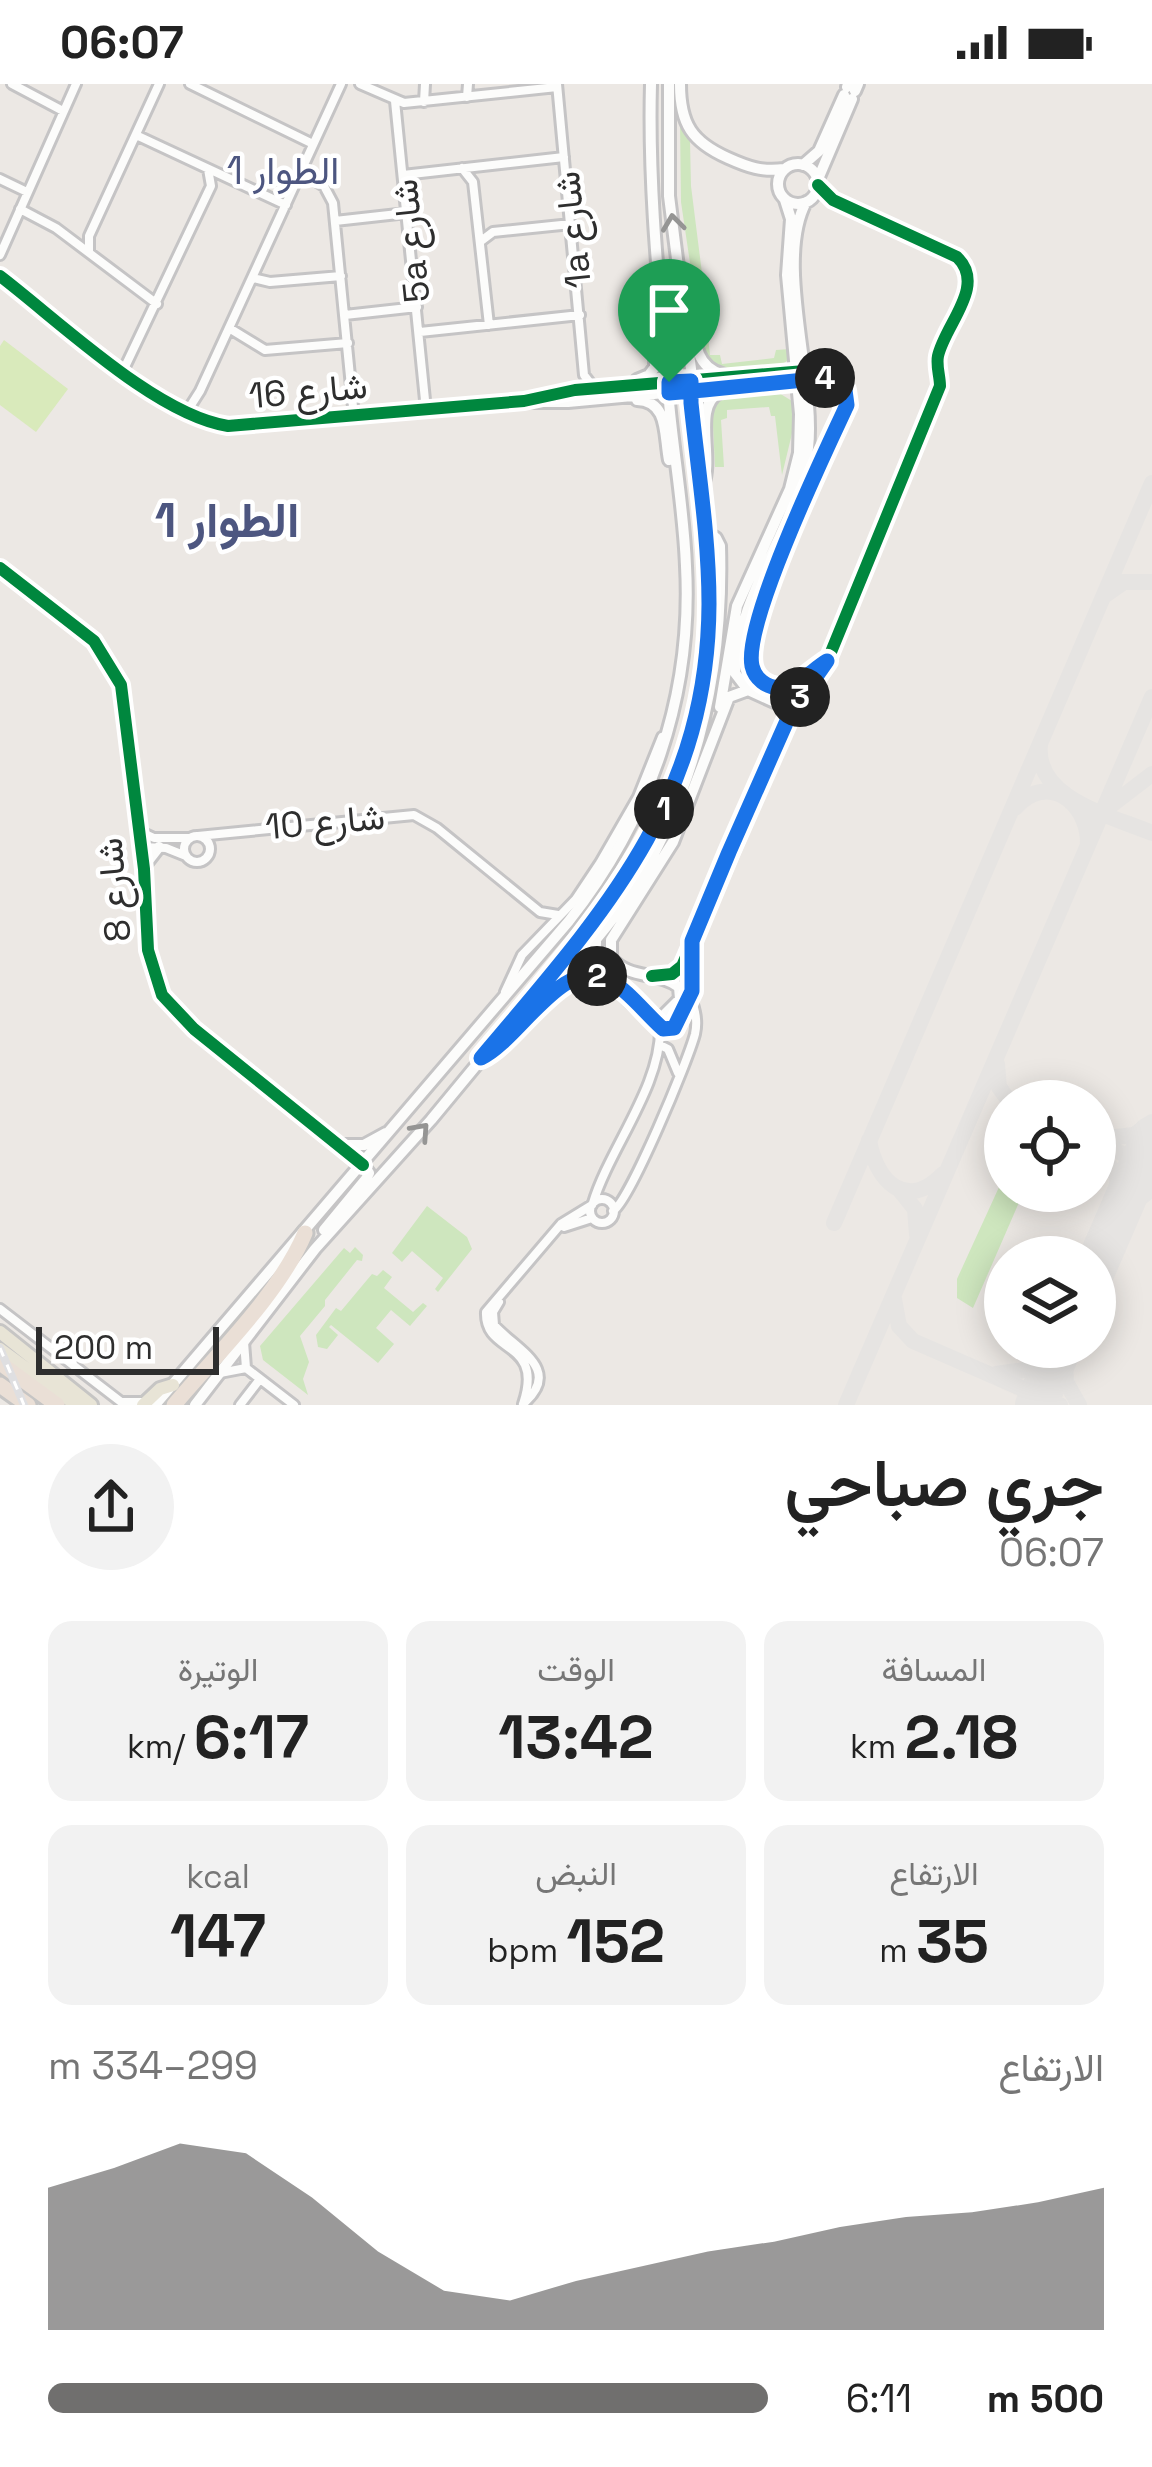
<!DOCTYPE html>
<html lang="ar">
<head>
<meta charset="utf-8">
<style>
  :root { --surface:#fff; --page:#f2f2f2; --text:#222; --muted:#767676; --accent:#706f6e }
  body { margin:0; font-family:"Space Grotesk",Vazirmatn,sans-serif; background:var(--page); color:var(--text); direction:rtl; height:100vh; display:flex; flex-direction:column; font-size:45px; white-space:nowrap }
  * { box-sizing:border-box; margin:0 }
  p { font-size:39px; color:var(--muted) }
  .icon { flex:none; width:66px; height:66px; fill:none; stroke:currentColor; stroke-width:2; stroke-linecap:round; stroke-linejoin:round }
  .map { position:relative; height:1321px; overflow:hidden; direction:ltr }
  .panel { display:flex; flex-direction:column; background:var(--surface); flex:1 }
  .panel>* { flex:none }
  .controls { position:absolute; left:984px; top:996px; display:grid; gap:24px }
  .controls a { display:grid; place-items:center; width:132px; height:132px; border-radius:50%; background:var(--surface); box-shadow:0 6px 30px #0003; font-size:60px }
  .scale { position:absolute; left:36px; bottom:30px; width:183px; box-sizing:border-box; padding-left:12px; border:6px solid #2e2e2e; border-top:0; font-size:33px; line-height:42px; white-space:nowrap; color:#2e2e2e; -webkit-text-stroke:9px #fff; paint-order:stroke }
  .pin { position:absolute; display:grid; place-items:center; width:102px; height:102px; color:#fff; margin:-123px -51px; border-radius:50% 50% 50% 0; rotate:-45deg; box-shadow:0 0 12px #0007 }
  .pin .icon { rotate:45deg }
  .km { position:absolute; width:60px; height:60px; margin:-30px; border-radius:50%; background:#222; color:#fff; font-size:33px; line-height:60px; text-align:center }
  .round { display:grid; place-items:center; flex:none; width:126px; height:126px; border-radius:63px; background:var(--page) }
  .overview { display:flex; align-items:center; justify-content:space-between; height:204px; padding:0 48px }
  h1 { font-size:66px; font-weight:600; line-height:90px }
  .stats { display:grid; grid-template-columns:repeat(3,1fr); gap:18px; height:204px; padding:12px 48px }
  .stats div { display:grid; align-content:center; border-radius:24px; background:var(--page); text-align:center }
  .stats b { font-size:60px; font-weight:600 }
  .stats small { font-size:33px; font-weight:400 }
  .stats p { font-size:33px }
  .chart { height:336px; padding:24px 48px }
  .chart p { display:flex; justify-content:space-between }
  .chart svg { width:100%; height:216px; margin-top:12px; fill:var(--accent); opacity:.7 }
  ul { padding:0 48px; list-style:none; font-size:39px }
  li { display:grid; grid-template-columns:192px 144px 1fr; align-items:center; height:90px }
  li i { height:30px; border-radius:15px; background:var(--accent) }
  .status { display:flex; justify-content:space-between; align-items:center; height:84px; padding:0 60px; background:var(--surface); direction:ltr }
  .status svg { height:33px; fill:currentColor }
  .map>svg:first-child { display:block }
  .green { fill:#cee6be }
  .pitch { fill:#d9eabb }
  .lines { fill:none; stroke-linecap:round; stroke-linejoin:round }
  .taxiway { stroke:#e6e4e2; stroke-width:16 }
  .runway { stroke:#e6e4e2; stroke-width:42 }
  .street-casing { stroke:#c5c4c5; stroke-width:14 }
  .secondary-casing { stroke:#c5c4c5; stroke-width:16 }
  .primary-casing { stroke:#c6c5c4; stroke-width:18 }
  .highway-casing { stroke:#c6c5c4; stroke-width:21 }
  .street { stroke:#fcfcfb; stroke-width:8 }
  .secondary { stroke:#fcfcfb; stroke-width:10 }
  .primary { stroke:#e8e4d6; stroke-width:12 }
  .highway { stroke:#eadfd6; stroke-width:15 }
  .rail-casing { stroke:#dfdfe1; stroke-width:8 }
  .rail { stroke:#fff; stroke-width:3; stroke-dasharray:9; stroke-linecap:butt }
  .cycleway-casing { stroke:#fff; stroke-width:20 }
  .cycleway { stroke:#00873e; stroke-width:12 }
  .oneway { stroke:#959594 }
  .route-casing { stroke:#fff; stroke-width:24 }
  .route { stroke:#1a73e8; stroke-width:15 }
  .labels { text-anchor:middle; stroke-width:9; stroke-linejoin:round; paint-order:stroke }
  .street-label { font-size:36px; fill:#2e2e2e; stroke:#fff }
  .neighbourhood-label { font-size:39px; fill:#4d5680; stroke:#fff }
  .district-label { font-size:48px; font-weight:bold; fill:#4d5680; stroke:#fff }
</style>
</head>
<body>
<div class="status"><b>06:07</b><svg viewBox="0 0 49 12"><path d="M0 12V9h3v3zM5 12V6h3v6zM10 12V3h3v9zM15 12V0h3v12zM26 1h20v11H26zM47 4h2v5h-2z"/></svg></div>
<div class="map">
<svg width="1152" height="1321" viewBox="0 0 1152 1321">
  <rect width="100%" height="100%" fill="#ece8e4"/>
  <!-- green -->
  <path class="green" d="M680 38 690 57 691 102 706 221H719L716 232 706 234 710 271H720L722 280 774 274 776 266 790 265 787 277C773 288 732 292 715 283 709 280 707 273 703 267L681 118Z
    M779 309 792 317 795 337 782 391 775 332H771L769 323 727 326V334L721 336 724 383H715L712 321 722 313Z
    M1005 1090V1107H1024L973 1224 957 1214V1195Z
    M427 1122 467 1153 472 1165 438 1208 435 1205 443 1194 412 1167 402 1178 392 1169Z
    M355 1163 363 1171 362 1177 357 1176 325 1216V1222L300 1252 309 1278 303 1295 308 1311 263 1276 260 1262 344 1164 350 1169Z
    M383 1186 392 1193 384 1204 413 1228 423 1219 427 1222 410 1242 391 1226 376 1244 394 1260 378 1279 331 1241 329 1243 338 1251 327 1265 318 1263 316 1251 336 1224 341 1227 372 1190 377 1192Z"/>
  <!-- pitch -->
  <path class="pitch" d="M4 256 68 305 36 348 0 321V262Z"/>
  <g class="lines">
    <!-- taxiway -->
    <path class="taxiway" d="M1104 512 1124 498H1152
      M1040 661C1034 715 1112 732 1152 749
      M1015 724C1047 687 1088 718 1088 759
      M1105 726 1152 690
      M997 980 999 1003 1009 1017
      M1097 1055 1134 1051 1152 1038
      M869 1056C876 1097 906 1128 943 1090
      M1096 1058 1152 1083
      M1095 1061 1117 1092 1119 1130 1152 1105
      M898 1104 915 1125 917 1151
      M834 1139 1152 399
      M894 1215 899 1242 913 1257 1060 1321
      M1064 1263 1066 1298 1079 1321
      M996 1290 1032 1285 1058 1263
      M846 1321 1152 613"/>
    <!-- runway -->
    <path class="runway" d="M1095 1185 1152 1053
      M1036 1321 1061 1263"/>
    <!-- street casing -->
    <g class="street-casing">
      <path id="street" d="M12 0 63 27
        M190 0 313 60
        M360 0 404 19 557 3
        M557 0 584 291 594 304
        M467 13 468 0
        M395 17 426 326
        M424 18 425 0
        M136 51 286 121
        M462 84 473 98 489 241
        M301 88 324 102 333 119 354 333
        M403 91 564 73
        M0 95 27 108
        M20 125 56 144 157 220
        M335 137 407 129
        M481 157 493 148 571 140
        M89 168V152L159 0
        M0 171 76 0
        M253 194 270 198 341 192
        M345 231 417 223
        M229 244 265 266 348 259
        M420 248 580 231
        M123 287 211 102 208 85
        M186 329 200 307 341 0
        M139 747 154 754H188
        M198 752 414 731 437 744 540 828 558 831
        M184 765a13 13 0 1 1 26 0a13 13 0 1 1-26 0Z
        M141 763 166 764 186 772
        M505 908 522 871 576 815 600 779 638 713 662 653
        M660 961 668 965 678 989
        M590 1127a12 12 0 1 1 24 0a12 12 0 1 1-24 0Z
        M593 1119C609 1065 662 1001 660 943
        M613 1127C630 1116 688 977 695 950 698 937 695 926 691 914
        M564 1143 592 1134
        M499 1218 493 1228 494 1241C515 1265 564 1285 523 1320
        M0 1225 121 1318H146
        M244 1258 246 1284
        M220 1289 246 1284 294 1321
        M523 1320C545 1255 484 1271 486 1228L561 1140 592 1121
        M240 1321 260 1295"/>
    </g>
    <!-- secondary casing -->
    <g class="secondary-casing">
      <path id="secondary" d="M680 0C680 40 692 58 728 74 748 83 762 88 784 85
        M847 3 848 0
        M855 7 858 0
        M778 100a20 20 0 1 1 40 0a20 20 0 1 1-40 0Z
        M803 81 819 67 844 11
        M818 95 852 15
        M0 192C59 237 156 331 228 342L524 317 575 306 805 287
        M681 194C702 224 681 279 722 290
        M637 296 649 291 655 283 656 217
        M637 316C669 317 664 351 669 376
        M534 318H568L824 294C840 295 848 305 847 321 823 376 739 538 755 590L773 603 795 599 824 579
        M703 401C714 372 692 322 720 308
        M0 484 94 557 121 601 144 785 148 866 162 911 194 945 363 1081
        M748 606 735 589C738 504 800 443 808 364 816 295 774 178 806 118
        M720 623 737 522 790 405 799 369 800 330 787 191 791 135 785 116
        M145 781 159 763
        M596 858C593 889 635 925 660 941
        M692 861V907L675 944 665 946 660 935 680 915 679 903C659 887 629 896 611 874V856L673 758 729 613 748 606 781 621 787 636
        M652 892 672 890 682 882 790 630 829 573 940 302C940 292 936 282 938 272 945 240 987 202 957 173L833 116 818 101
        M543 908C673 799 725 628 720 462L716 454 705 448
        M489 970C531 943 553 879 608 895
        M343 1061H364L386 1049
        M324 1146 366 1095 369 1089 363 1081
        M155 1321 569 837C650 734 693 613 686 482 684 427 674 373 669 318 660 213 648 106 651 0
        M195 1321 315 1165 431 1036 598 834 653 748 682 681 705 582 709 495 691 285 669 112V0"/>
    </g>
    <!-- primary casing -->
    <g class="primary-casing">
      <path id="primary" d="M0 1248 91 1321
        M0 1265 76 1321
        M143 1321 160 1305 173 1301"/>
    </g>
    <!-- highway casing -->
    <g class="highway-casing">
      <path id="highway" d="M0 1279 57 1321
        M0 1301 28 1321
        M174 1321C216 1271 280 1209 305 1149"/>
    </g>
    <!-- street -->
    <use href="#street" class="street"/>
    <!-- secondary -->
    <use href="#secondary" class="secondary"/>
    <!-- primary -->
    <use href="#primary" class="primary"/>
    <!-- highway -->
    <use href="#highway" class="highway"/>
    <!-- rail casing -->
    <g class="rail-casing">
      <path id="rail" d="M0 1264 24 1321"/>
    </g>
    <!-- rail -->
    <use href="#rail" class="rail"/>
    <!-- cycleway casing -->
    <g class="cycleway-casing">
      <path id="cycleway" d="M0 192C59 237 156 331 228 342L524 317 575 306 805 287
        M0 484 94 557 121 601 144 785 148 866 162 911 194 945 363 1081
        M652 892 672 890 682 882 790 630 829 573 940 302C940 292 936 282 938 272 945 240 987 202 957 173L833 116 818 101"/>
    </g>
    <!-- cycleway -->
    <use href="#cycleway" class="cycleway"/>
  </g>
  <!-- one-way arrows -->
  <defs><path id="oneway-chevron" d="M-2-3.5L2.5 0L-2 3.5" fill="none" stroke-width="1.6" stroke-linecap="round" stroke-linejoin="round" transform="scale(3)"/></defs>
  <g class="oneway">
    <use href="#oneway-chevron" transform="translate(673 139) rotate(-97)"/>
    <use href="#oneway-chevron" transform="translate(421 1047) rotate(-48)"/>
  </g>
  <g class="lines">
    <!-- route casing -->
    <g class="route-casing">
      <path id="route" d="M669 298 691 297V319C698 386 709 453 709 520 708 718 601 832 481 974 519 956 563 871 608 895 628 906 646 930 663 945L674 944 692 907V857L729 768 790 630 827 577C812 586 797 604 779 604 766 603 755 595 752 582 743 539 825 368 847 321L845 306 838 298 824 294 704 306 669 309V298"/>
    </g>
    <!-- route -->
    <use href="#route" class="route"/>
  </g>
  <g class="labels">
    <!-- street labels -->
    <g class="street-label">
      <text transform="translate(572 146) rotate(-96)" y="13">1a شارع</text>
      <text transform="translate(410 157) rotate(-96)" y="13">5a شارع</text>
      <text transform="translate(308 306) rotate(-5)" y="13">شارع 16</text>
      <text transform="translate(325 737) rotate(-5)" y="13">شارع 10</text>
      <text transform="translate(113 806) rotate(-95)" y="13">شارع 8</text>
    </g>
    <!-- neighbourhood labels -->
    <g class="neighbourhood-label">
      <text x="283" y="100">الطوار 1</text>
    </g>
    <!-- district labels -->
    <g class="district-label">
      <text x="227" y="453">الطوار 1</text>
    </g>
  </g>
</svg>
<div class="controls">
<a><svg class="icon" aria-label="locate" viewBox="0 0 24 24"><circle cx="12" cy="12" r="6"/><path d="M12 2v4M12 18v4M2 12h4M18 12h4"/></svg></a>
<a><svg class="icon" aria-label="layers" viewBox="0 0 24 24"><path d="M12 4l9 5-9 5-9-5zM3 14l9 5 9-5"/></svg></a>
</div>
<div class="scale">200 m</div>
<div class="pin" style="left:669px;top:298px;background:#1e9e55"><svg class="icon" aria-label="arrive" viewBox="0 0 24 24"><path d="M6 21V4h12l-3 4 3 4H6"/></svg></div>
<b class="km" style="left:664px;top:725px">1</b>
<b class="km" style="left:597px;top:892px">2</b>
<b class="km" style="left:800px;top:613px">3</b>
<b class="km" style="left:825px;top:294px">4</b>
</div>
<section class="panel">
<div class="overview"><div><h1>جري صباحي</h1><p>06:07</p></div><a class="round"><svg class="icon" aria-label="share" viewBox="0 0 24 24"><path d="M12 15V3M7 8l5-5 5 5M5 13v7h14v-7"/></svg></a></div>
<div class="stats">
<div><p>المسافة</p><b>2.18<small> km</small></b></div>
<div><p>الوقت</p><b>13:42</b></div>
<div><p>الوتيرة</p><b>6:17<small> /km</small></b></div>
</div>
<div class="stats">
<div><p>الارتفاع</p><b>35<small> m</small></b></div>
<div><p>النبض</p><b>152<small> bpm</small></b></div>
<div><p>kcal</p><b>147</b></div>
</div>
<div class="chart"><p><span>الارتفاع</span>299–334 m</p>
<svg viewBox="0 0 160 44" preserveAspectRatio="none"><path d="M0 44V15L10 11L20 6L30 8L40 17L50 28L60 36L70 38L80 34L90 31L100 28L110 26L120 23L130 21L140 20L150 18L160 15V44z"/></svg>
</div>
<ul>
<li><b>500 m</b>6:11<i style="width:100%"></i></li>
</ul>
</section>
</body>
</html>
